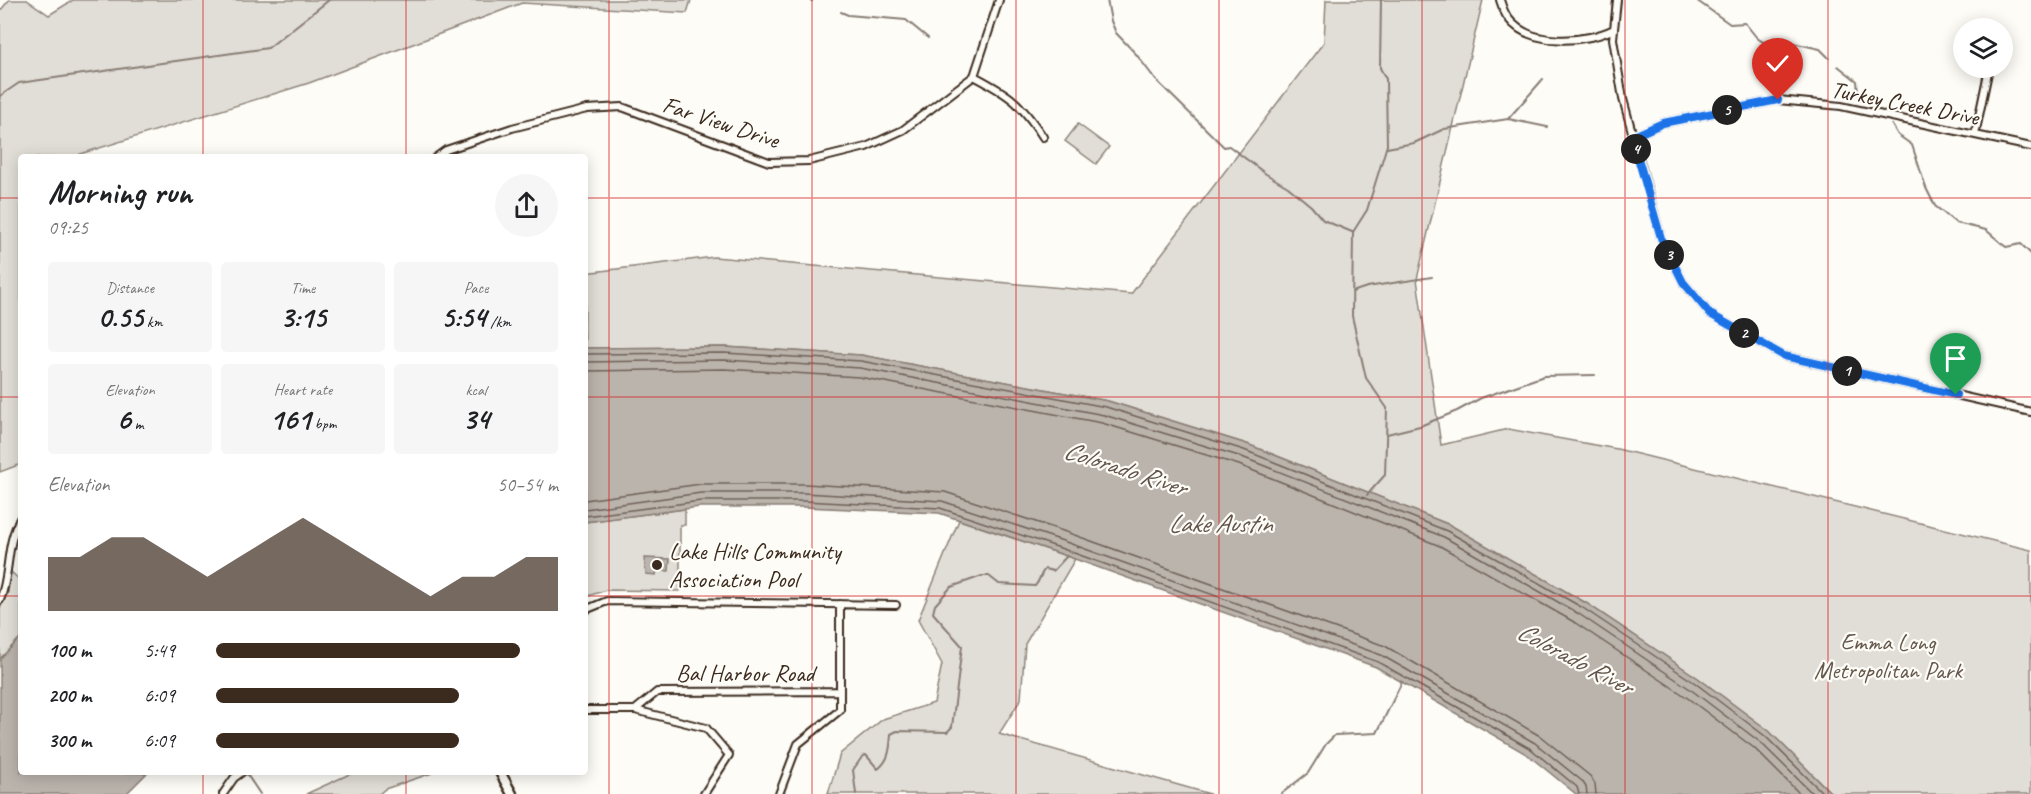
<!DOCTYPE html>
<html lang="en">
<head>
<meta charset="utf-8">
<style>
  :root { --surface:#fff; --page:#f6f6f6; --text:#202124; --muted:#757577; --accent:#3b2a1e }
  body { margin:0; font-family:Caveat,sans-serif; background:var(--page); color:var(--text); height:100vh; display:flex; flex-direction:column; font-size:22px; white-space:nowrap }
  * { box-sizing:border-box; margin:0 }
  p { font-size:20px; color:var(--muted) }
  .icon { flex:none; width:33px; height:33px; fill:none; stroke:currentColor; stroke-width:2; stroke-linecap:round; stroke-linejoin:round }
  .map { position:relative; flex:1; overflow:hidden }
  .drawer { position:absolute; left:18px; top:154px; width:570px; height:621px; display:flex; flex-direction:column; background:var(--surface); border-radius:6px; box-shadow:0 3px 15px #0003 }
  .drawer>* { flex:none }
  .controls { position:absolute; left:1953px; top:18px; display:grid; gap:12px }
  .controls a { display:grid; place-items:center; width:60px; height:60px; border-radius:50%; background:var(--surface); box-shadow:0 3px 15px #0003; font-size:30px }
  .pin { position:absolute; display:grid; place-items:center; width:51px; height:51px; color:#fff; margin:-62px -26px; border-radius:50% 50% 50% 0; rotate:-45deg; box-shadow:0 0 6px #0007 }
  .pin .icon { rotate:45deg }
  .km { position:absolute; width:30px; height:30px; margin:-15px; border-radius:50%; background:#222; color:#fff; font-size:16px; line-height:30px; text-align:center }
  .round { display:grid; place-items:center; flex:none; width:63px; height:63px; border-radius:32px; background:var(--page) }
  .summary { display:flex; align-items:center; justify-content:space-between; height:102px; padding:0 30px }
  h1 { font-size:33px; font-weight:800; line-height:45px }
  .metrics { display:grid; grid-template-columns:repeat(3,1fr); gap:9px; height:102px; padding:6px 30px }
  .metrics div { display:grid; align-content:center; border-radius:6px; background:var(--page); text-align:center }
  .metrics b { font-size:30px; font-weight:800 }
  .metrics small { font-size:16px; font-weight:400 }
  .metrics p { font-size:16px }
  .chart { height:168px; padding:12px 30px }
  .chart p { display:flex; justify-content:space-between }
  .chart svg { width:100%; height:108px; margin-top:6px; fill:var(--accent); opacity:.7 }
  ul { padding:0 30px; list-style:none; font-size:20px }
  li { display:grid; grid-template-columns:96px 72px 1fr; align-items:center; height:45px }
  li i { height:15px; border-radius:8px; background:var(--accent) }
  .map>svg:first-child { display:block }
  .green { fill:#e1ded7; stroke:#8e847a; stroke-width:1.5 }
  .water { fill:#bbb4ad; stroke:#887d74; stroke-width:1.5 }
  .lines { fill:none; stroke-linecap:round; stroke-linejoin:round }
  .shore { stroke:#6e6157; stroke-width:1.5 }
  .stream { stroke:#887d74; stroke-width:2 }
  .street-casing { stroke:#3b2a1e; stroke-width:10 }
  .secondary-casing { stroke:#3b2a1e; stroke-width:13 }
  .street { stroke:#fdfcf7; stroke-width:6 }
  .secondary { stroke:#fdfcf7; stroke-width:8 }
  .route-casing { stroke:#fff; stroke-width:12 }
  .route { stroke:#1a73e8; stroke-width:8 }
  .grid { fill:none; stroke:#d62828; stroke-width:1.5; stroke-opacity:0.55 }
  .poi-dot { fill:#3b2a1e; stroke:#fdfcf7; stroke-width:2 }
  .labels { text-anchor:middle; stroke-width:4.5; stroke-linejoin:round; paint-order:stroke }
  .street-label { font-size:24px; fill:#3b2a1e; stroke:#fdfcf7 }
  .poi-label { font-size:24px; fill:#3b2a1e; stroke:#fdfcf7; text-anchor:start }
  .park-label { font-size:24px; fill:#64574c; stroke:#fdfcf7 }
  .water-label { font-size:26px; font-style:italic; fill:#615349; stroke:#fdfcf7 }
</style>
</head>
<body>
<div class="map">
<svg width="2031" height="794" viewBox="0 0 2031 794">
  <rect width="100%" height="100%" fill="#fdfcf7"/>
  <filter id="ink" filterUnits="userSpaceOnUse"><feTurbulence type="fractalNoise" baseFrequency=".0167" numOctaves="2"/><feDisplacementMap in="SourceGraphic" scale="12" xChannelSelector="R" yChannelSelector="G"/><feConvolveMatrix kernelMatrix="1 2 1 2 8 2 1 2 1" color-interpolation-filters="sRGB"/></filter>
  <g filter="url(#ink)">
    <!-- green -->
    <path class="green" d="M9 0H27L49 15 73 0H691L687 13 522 3 309 83 80 154 79 157 21 158V464L0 472V11Z
      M1326 0H1483L1417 279 1441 445 1508 429 1617 449 2031 550V794H1832L1769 731 1698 678 1586 603 1450 525 1247 444 1108 401 861 355 724 347 585 348V273L714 257 1131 294 1324 42Z
      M1078 124 1109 147 1096 164 1065 141Z
      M685 509V525H680V591L606 590 585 597V522Z
      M959 520 1075 559 1025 644 1021 699 999 734 1210 794H828L840 754 883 719 934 703 942 664 918 620Z
      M10 571 21 581V637L0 659V608L8 593Z
      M352 773V772L432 773 385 789 379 794H306Z"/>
    <!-- water -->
    <path class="water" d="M724 347 861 355 1108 401 1247 444 1450 525 1586 603 1698 678 1769 731 1832 794H1576L1528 755 1376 667 1058 553 939 513 804 507H700L585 522V348Z
      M644 558 670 559 669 571H657L656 575 646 574Z
      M21 637V772L147 773 126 794H0V659Z"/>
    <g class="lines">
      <!-- shore -->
      <path class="shore" d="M585 354 724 353 861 361 1106 407 1244 450 1447 531 1583 608 1695 683 1765 736 1824 794
        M585 362 724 360 860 368 1104 415 1242 457 1444 537 1579 614 1690 689 1760 742 1813 794
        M585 371 724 369 859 377 1102 423 1239 465 1440 546 1574 622 1685 696 1754 748 1800 794
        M585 500 701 484H805L945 492 1066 532 1385 646 1540 736 1590 776 1595 784 1596 794
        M585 509 701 493H804L942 501 1063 541 1381 655 1535 743 1582 781 1586 787 1587 794
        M585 516 701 501H804L940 508 1060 548 1378 662 1531 749 1577 787 1579 794"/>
      <!-- stream -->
      <path class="stream" d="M810 0 812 1
        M1107 0 1111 21 1116 33 1136 54 1155 79 1224 147 1229 146 1266 174 1288 187 1311 206 1323 220 1352 232
        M1696 0 1730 24 1745 23 1757 38 1763 42 1779 40 1820 49 1829 58
        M841 12 848 15 906 20 928 38
        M1838 66 1857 81 1858 94 1862 99
        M0 96 19 83 268 48 329 0
        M1508 119 1543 79
        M1892 125 1898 135 1912 145 1926 188 1935 206 1956 223 1986 230 2006 247 2021 244 2031 254
        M1387 148 1414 143 1444 129 1508 119 1547 127
        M1352 292 1367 287 1432 277
        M1387 434 1420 426 1457 411 1481 398 1544 376 1595 375
        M1367 495 1385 475 1387 408 1366 378 1352 316 1353 232 1367 210 1387 145 1386 79 1380 68 1381 0
        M246 773 260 794
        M856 794 853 770 862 757 866 755 878 769C890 760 890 747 891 734L897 731 947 732 952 727 962 646 933 613 935 605 951 587 982 576H989L999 584 1035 586C1040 581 1040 574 1045 569L1053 571 1067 556
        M1281 794 1308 773 1326 744 1335 735 1377 733 1402 682"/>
      <!-- street casing -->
      <g class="street-casing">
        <path id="street" d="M1500 0C1502 6 1504 13 1508 18 1529 47 1586 43 1614 29
          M1617 0 1613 39 1623 99 1661 238 1683 282 1710 314 1784 356 2031 412
          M974 76C1010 95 1020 102 1043 137
          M1975 135 1989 68
          M1632 137 1663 123 1778 100 1841 106 2031 147
          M435 158 446 150 512 128 587 109 622 107 769 162 809 161 866 147 903 130 974 76 999 0
          M0 600C11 573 5 544 21 517
          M585 610 607 601 896 605
          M585 710H635L657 692 840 691
          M635 710 706 728 729 755 704 794
          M223 794 234 778 242 772
          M779 794 798 744 840 710V604"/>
      </g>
      <!-- secondary casing -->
      <g class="secondary-casing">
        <path id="secondary" d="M500 772 512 794"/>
      </g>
      <!-- street -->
      <use href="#street" class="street"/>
      <!-- secondary -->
      <use href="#secondary" class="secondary"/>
    </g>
  </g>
  <g class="lines" filter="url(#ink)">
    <!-- route casing -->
    <g class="route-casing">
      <path id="route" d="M1778 100 1663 123 1632 137 1661 238 1683 282 1710 314 1784 356 1956 395"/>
    </g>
    <!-- route -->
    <use href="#route" class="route"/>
  </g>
  <!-- grid -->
  <path class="grid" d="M203 0V158M406 0V158M609 0V794M812 0V794M1016 0V794M1219 0V794M1422 0V794M1625 0V794M1828 0V794M0 198H21M585 198H2031M0 397H21M585 397H2031M0 596H21M585 596H2031M203 772V794M406 772V794"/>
  <!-- markers -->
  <circle class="poi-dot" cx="657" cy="565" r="6"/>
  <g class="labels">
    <!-- street labels -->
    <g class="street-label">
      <text transform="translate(1905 103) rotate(11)" y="8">Turkey Creek Drive</text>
      <text transform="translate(721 122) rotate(18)" y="8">Far View Drive</text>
      <text x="745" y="681">Bal Harbor Road</text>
    </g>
    <!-- poi labels -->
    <g class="poi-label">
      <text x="669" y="559">Lake Hills Community<tspan x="669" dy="28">Association Pool</tspan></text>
    </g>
    <!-- park labels -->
    <g class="park-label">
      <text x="1888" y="650">Emma Long<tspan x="1888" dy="28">Metropolitan Park</tspan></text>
    </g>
    <!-- water labels -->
    <g class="water-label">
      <text transform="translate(1125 468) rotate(18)" y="9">Colorado River</text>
      <text x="1220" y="532">Lake Austin</text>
      <text transform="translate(1575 658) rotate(28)" y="9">Colorado River</text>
    </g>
  </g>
</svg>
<div class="controls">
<a><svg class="icon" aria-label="layers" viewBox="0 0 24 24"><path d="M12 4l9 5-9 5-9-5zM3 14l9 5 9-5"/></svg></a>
</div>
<div class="pin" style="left:1956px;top:395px;background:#1e9e55"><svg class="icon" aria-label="arrive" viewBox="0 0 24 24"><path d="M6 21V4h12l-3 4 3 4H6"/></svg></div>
<div class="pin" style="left:1778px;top:100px;background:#d93025"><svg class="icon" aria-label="check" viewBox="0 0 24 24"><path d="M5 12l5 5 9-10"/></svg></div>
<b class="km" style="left:1847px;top:371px">1</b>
<b class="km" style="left:1744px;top:333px">2</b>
<b class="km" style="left:1669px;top:255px">3</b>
<b class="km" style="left:1636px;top:149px">4</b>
<b class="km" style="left:1727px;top:110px">5</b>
<section class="drawer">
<div class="summary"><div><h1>Morning run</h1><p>09:25</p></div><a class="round"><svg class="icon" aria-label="share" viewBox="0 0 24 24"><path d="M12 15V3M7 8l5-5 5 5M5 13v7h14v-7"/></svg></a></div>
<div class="metrics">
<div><p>Distance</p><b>0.55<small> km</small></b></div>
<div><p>Time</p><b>3:15</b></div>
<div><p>Pace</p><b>5:54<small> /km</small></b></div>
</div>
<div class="metrics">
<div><p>Elevation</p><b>6<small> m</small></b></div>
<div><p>Heart rate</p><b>161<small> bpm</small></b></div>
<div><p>kcal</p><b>34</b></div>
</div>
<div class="chart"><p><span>Elevation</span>50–54 m</p>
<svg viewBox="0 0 160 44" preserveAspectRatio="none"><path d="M0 44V22L10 22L20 14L30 14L40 22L50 30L60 22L70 14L80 6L90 14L100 22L110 30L120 38L130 30L140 30L150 22L160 22V44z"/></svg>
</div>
<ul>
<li><b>100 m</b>5:49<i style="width:89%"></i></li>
<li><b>200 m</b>6:09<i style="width:71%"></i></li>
<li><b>300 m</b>6:09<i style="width:71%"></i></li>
</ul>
</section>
</div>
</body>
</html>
